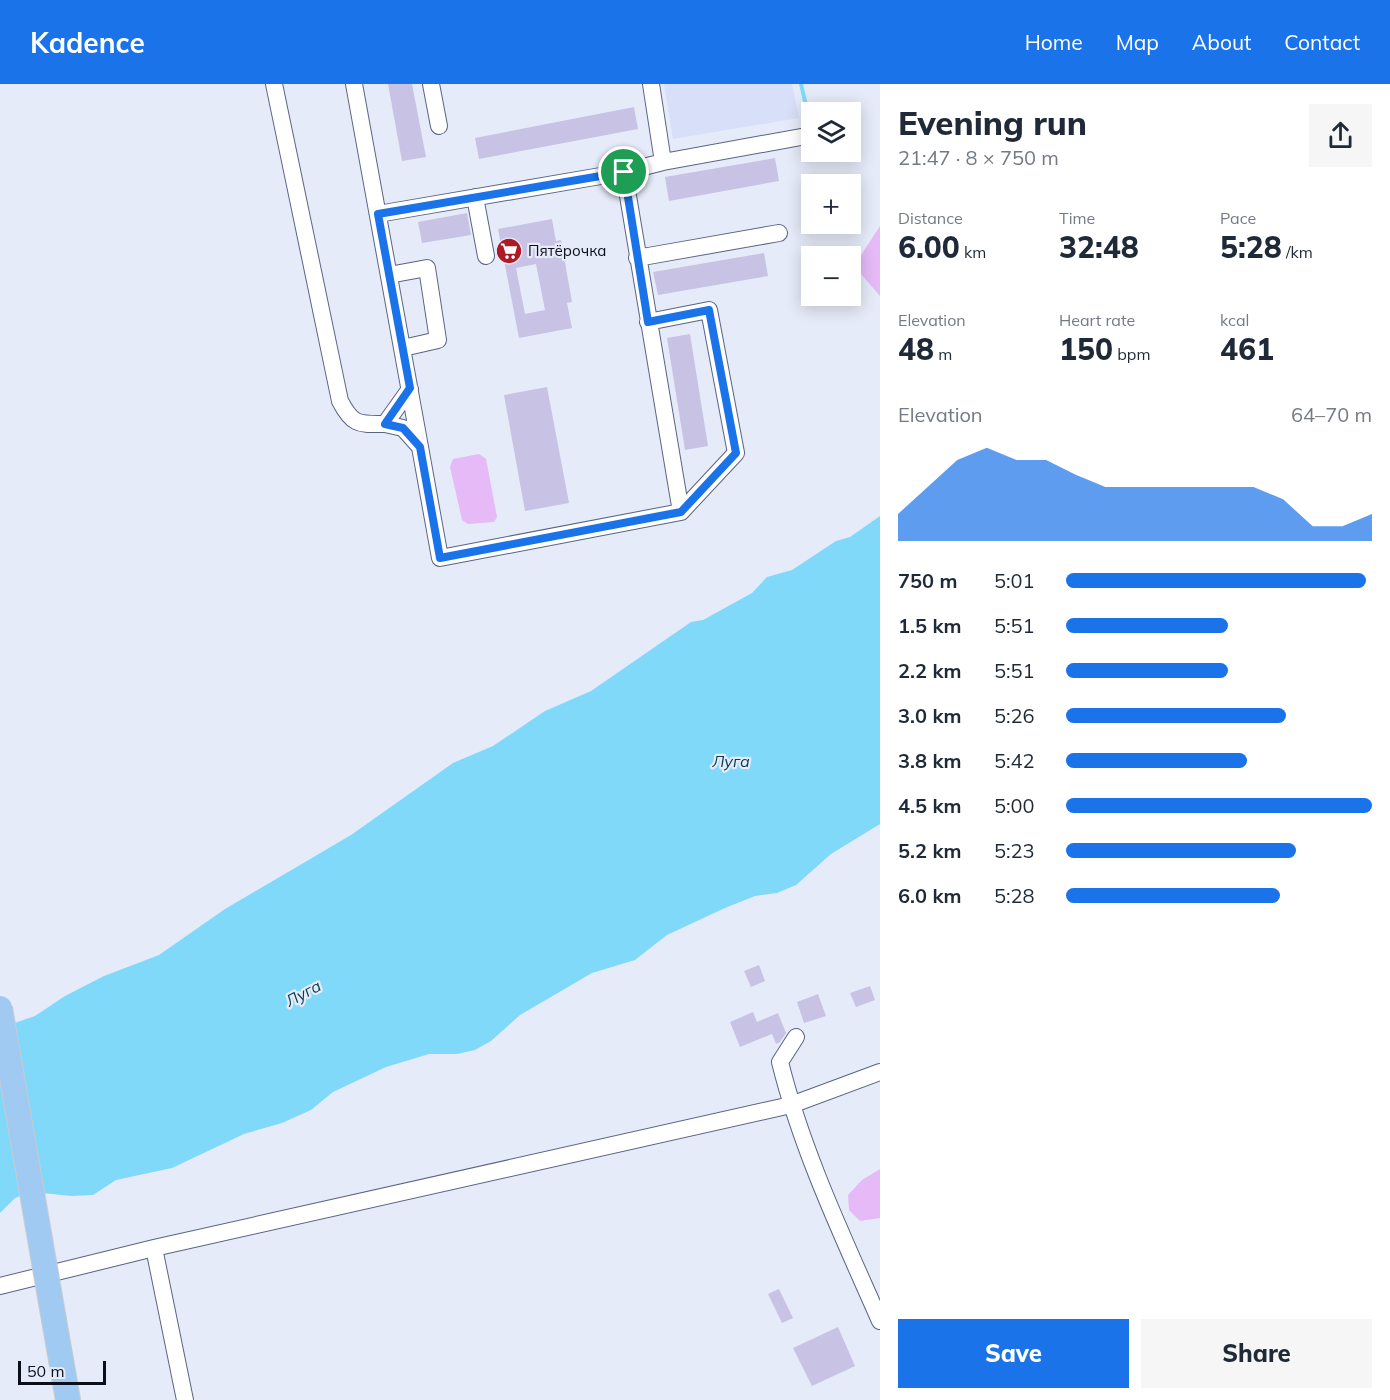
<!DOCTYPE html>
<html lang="en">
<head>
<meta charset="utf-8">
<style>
  :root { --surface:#fff; --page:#f6f6f7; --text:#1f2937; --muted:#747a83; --accent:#1a73e8 }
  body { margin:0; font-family:Mulish,sans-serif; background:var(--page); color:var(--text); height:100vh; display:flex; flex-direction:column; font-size:22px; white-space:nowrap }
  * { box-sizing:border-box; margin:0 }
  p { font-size:20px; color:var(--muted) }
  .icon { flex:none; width:33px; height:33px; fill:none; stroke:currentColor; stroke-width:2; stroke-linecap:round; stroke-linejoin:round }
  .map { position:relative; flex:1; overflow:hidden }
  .sheet { display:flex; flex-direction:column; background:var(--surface); width:510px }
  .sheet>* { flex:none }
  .tools { position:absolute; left:801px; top:18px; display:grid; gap:12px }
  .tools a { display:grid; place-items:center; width:60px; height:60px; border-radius:0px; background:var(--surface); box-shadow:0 3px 15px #0003; font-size:30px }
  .scale { position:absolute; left:18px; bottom:15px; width:88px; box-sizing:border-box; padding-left:6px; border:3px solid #0c0f1a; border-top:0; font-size:16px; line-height:21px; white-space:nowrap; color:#0c0f1a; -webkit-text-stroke:4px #e6ebf9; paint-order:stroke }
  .pin { position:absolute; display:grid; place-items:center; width:51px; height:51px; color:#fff; margin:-26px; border:3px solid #fff; border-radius:50%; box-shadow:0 2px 6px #0007 }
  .round { display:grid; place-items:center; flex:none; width:63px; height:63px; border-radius:0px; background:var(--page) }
  .head { display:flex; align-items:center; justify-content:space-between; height:102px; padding:0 18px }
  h1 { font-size:33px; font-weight:800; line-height:45px }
  .metrics { display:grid; grid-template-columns:repeat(3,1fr); gap:9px; height:102px; padding:6px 18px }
  .metrics div { display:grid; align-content:center }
  .metrics b { font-size:30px; font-weight:800 }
  .metrics small { font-size:16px; font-weight:400 }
  .metrics p { font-size:16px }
  .chart { height:168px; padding:12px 18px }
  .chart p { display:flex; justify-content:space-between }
  .chart svg { width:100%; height:108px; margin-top:6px; fill:var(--accent); opacity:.7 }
  .primary-button { display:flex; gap:12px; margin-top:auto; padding:12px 18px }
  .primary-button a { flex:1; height:69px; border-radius:0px; background:var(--accent); color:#fff; font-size:24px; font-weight:800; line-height:69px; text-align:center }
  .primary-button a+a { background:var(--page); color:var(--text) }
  ul { padding:0 18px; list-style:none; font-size:20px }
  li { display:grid; grid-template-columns:96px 72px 1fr; align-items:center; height:45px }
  li i { height:15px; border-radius:8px; background:var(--accent) }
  header { display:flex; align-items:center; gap:36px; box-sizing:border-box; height:84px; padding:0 30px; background:var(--accent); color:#fff }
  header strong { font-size:28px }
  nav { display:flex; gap:33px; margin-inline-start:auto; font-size:21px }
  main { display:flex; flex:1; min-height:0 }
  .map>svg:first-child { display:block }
  .built { fill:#d7e0f8 }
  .green { fill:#e5baf7 }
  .water { fill:#81d9fa }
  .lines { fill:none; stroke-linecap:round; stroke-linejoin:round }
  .stream { stroke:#81d9fa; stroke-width:4 }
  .building { fill:#c8c2e5; fill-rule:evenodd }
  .minor-casing { stroke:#5a6481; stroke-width:18 }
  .highway-casing { stroke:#cacacd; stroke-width:26 }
  .minor { stroke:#fff; stroke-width:16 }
  .highway { stroke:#a0caf2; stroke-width:24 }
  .highway-bridge-casing { stroke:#cacacd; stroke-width:26; stroke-linecap:butt }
  .highway-bridge { stroke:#a0caf2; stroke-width:24 }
  .route-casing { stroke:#fff; stroke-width:12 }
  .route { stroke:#1a73e8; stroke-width:8 }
  .labels { text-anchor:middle; stroke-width:4.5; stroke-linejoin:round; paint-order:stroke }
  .poi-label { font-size:15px; fill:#0c0f1a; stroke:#e6ebf9; text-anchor:start }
  .water-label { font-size:16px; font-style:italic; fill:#063d4e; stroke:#e6ebf9 }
</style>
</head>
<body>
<header>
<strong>Kadence</strong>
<nav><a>Home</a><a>Map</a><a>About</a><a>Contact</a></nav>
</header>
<main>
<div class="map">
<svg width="880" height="1316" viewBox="0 0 880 1316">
  <rect width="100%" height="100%" fill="#e6ebf9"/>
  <!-- built -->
  <path class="built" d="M664 0H792L799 34 673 55Z"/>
  <!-- green -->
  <path class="green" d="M880 142V212L854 182Z
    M479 370 486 375 497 433 494 438 468 440 462 436 450 383 453 375Z
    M880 1085V1134L860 1137 849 1126 848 1111 862 1096Z"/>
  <!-- water -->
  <path class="water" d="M880 432V740L831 770 796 801 777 809 755 812 725 824 667 851 635 876 592 889 520 931 491 957 475 966 457 970H429L386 983 333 1008 311 1026 282 1039 244 1050 172 1084 116 1096 93 1111 72 1112 32 1108 15 1114 0 1129V944L35 932 65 912 104 892 159 871 225 825 351 751 453 679 493 662 545 627 591 607 691 538 703 536 752 509 767 493 792 486 836 457 850 453Z"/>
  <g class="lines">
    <!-- stream -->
    <path class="stream" d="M801 0 808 30"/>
  </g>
  <!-- building -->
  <path class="building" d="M388 0H412L426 73 402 77Z
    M634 23 638 45 479 75 475 54Z
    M775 74 779 97 669 117 665 93Z
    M467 129 471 151 422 159 418 138Z
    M552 135 556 157 561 156 572 218 567 219 572 244 519 254 498 145ZM536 180 545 226 525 230 516 184Z
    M764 169 768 192 658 211 653 188Z
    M690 250 708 362 685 366 667 254Z
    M547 303 569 419 525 427 504 311Z
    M759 881 765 897 751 903 744 887Z
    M870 902 875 916 856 923 850 909Z
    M818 910 826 932 804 939 797 918Z
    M753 928 757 938 778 929 786 949 780 958 776 960 772 950 740 963 730 938Z
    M779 1205 793 1234 782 1239 768 1210Z
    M838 1243 855 1282 812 1302 793 1264Z"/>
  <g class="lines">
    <!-- minor casing -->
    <g class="minor-casing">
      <path id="minor" d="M274 0 340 317C353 342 359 340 385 340L410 305
        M354 0 420 363 403 344 385 340
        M431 0 439 42
        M663 78 812 51
        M475 113 486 172
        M378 130 624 88 663 78 651 0
        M637 174 779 149
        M389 191 427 184 438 256 403 264
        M648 238 709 226 736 369 681 428
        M420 363 440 474 681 428 624 88
        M796 953 780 978C802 1067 843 1153 880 1237
        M154 1164 185 1316
        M0 1202 154 1164 791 1021 880 988"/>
    </g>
    <!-- highway casing -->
    <g class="highway-casing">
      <path id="highway" d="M54 1236 68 1316"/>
    </g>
    <!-- minor -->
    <use href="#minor" class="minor"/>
    <!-- highway -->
    <use href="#highway" class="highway"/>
    <!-- highway-bridge casing -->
    <g class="highway-bridge-casing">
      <path id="highway-bridge" d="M0 924 54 1236"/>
    </g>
    <!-- highway-bridge -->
    <use href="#highway-bridge" class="highway-bridge"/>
  </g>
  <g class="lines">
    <!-- route casing -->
    <g class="route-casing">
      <path id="route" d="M624 88 648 238 709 226 736 369 681 428 440 474 420 363 403 344 385 340 410 304 378 130Z"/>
    </g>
    <!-- route -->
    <use href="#route" class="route"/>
  </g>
  <!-- icons -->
  <defs>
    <g id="supermarket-disc" transform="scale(1.35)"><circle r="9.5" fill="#ad1a26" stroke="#e6ebf9"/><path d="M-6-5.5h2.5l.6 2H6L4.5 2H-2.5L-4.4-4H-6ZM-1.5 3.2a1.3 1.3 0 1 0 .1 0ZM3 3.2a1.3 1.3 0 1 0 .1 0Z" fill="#fff"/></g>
  </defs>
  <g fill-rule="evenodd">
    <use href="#supermarket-disc" x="509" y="167"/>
  </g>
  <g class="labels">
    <!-- poi labels -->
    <g class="poi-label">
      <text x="528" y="172">Пятёрочка</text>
    </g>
    <!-- water labels -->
    <g class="water-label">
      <text x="731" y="683">Луга</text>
      <text transform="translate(303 909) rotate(-28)" y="6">Луга</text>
    </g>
  </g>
</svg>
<div class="tools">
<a><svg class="icon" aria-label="layers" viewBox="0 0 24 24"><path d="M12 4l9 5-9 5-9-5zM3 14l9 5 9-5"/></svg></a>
<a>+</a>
<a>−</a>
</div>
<div class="scale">50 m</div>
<div class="pin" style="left:624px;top:88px;background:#1e9e55"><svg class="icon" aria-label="arrive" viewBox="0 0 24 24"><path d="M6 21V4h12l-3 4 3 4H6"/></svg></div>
</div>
<section class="sheet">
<div class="head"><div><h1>Evening run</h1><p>21:47 · 8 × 750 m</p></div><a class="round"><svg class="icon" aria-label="share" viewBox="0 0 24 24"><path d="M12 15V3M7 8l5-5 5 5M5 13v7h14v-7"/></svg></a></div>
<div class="metrics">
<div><p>Distance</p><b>6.00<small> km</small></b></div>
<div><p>Time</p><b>32:48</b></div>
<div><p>Pace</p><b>5:28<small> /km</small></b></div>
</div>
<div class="metrics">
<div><p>Elevation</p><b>48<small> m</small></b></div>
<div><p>Heart rate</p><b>150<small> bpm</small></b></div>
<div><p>kcal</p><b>461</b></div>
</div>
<div class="chart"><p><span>Elevation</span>64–70 m</p>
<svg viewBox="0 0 160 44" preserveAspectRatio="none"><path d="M0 44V33L10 22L20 11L30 6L40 11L50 11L60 17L70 22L80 22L90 22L100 22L110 22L120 22L130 27L140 38L150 38L160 33V44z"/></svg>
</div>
<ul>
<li><b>750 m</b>5:01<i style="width:98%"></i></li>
<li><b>1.5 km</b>5:51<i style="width:53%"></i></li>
<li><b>2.2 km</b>5:51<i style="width:53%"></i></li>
<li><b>3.0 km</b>5:26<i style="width:72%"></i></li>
<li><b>3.8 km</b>5:42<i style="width:59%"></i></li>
<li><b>4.5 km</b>5:00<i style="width:100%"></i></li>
<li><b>5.2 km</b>5:23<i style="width:75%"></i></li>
<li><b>6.0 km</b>5:28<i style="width:70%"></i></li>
</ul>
<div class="primary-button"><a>Save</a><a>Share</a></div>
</section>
</main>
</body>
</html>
